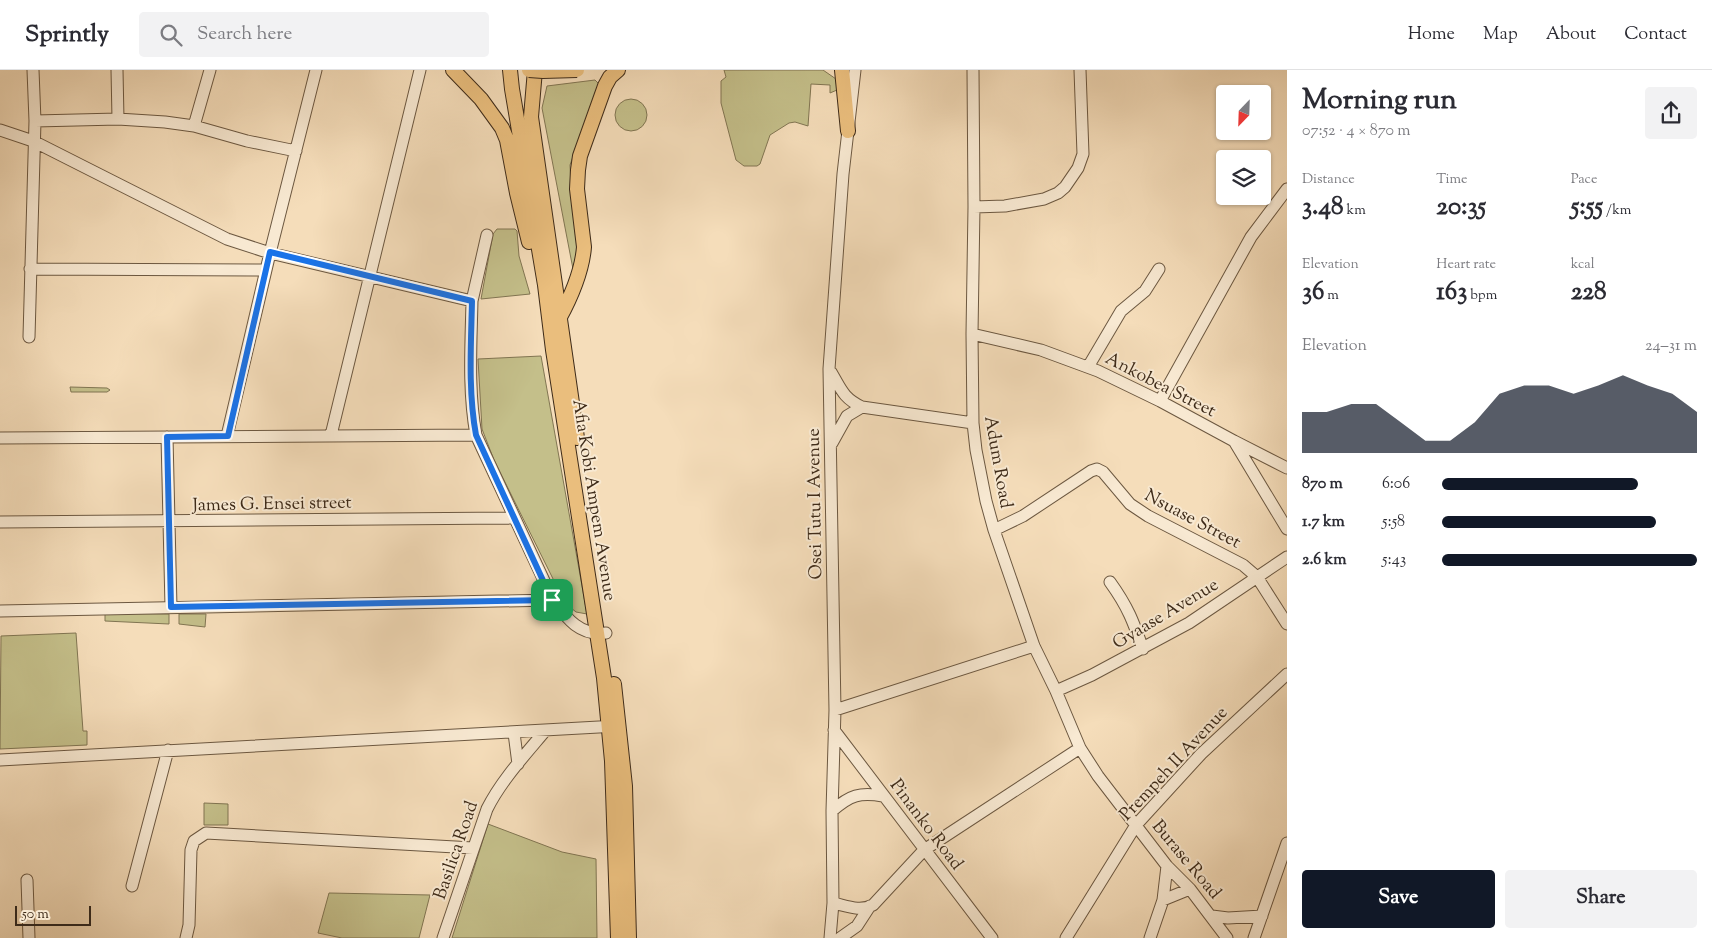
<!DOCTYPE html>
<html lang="en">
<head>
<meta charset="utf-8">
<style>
  :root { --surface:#fff; --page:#f2f2f3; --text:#2b2b33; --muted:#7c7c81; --line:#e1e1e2; --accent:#111827 }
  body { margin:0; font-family:"Sorts Mill Goudy",serif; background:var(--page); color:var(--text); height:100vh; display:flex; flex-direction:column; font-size:19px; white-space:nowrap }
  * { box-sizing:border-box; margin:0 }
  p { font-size:16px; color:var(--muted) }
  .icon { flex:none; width:28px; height:28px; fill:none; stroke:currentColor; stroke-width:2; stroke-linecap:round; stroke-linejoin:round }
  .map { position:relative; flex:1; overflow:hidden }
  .panel { display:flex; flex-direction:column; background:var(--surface); width:425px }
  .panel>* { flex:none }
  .needle { width:32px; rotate:203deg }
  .fabs { position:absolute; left:1216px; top:15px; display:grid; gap:10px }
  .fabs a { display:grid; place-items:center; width:55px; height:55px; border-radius:5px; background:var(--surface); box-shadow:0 1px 4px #0004; font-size:25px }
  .scale { position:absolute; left:15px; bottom:12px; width:76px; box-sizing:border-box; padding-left:5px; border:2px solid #3e2b19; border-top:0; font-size:14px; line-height:18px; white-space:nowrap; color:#3e2b19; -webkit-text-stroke:4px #f8e9d2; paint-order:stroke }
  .pin { position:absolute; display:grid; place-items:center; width:42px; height:42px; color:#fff; margin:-21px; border-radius:10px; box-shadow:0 2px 8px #0006 }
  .round { display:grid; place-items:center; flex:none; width:52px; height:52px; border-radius:5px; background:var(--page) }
  .overview { display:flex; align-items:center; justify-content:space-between; height:85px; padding:0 15px }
  h1 { font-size:28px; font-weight:700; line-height:38px }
  .metrics { display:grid; grid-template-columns:repeat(3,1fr); gap:8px; height:85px; padding:5px 15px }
  .metrics div { display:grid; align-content:center }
  .metrics b { font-size:25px; font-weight:700 }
  .metrics small { font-size:14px; font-weight:400 }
  .metrics p { font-size:14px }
  .chart { height:140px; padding:10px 15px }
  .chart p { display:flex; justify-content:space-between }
  .chart svg { width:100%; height:90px; margin-top:5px; fill:var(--accent); opacity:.7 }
  .primary-button { display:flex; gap:10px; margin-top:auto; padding:10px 15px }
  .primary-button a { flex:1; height:58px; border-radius:5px; background:var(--accent); color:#fff; font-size:20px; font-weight:700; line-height:58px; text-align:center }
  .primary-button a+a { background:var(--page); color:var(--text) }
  ul { padding:0 15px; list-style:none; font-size:16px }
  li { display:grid; grid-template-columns:80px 60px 1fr; align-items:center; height:38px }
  li i { height:12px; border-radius:6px; background:var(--accent) }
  header { display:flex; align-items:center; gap:30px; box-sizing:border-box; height:70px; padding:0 25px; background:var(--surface); border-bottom:1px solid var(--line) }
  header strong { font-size:24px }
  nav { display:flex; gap:28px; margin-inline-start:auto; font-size:18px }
  .search { width:350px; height:45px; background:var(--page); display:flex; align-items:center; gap:12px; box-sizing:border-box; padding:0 18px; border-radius:5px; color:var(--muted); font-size:19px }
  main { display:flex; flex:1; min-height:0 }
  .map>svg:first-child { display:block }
  .green { fill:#c4bf8a; stroke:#817552 }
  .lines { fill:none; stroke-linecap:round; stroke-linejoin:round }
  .minor-casing { stroke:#6c5841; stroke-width:13 }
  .major-casing { stroke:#3e2b19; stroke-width:16 }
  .minor { stroke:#f8e9d2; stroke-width:11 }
  .major { stroke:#eabe7d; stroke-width:14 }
  .major-bridge-casing { stroke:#3e2b19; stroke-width:16; stroke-linecap:butt }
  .major-bridge { stroke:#eabe7d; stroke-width:14 }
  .route-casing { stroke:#fff; stroke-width:10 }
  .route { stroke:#1a73e8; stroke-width:6 }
  .labels { text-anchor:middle; stroke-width:4; stroke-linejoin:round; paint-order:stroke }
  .street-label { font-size:18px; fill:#3e2b19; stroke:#f8e9d2 }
</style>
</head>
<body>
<header>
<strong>Sprintly</strong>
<div class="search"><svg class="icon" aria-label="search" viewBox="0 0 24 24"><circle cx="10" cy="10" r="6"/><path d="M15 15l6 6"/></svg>Search here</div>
<nav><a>Home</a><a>Map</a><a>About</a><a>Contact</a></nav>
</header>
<main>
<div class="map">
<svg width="1287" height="868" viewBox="0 0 1287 868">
  <rect width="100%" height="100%" fill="#f5ddba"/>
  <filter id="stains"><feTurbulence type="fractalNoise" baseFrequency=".004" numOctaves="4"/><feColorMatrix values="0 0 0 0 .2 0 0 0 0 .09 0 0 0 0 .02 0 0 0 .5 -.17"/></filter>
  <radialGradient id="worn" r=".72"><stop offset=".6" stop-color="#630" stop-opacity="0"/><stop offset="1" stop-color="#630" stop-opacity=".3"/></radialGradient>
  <!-- green -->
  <path class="green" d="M724 0H823L836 9 837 20 830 23V15L811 14 808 56 795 52 789 53 770 65 760 94 757 96H744L736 90 721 33V11L726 7Z
    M595 10 599 14 570 95 571 115 578 185 573 199 542 38 547 16Z
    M615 45a16 16 0 1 1 32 0a16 16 0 1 1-32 0Z
    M497 159H515L517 161 519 186 530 224 481 229 493 164Z
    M541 286 587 544 576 542 565 533 494 390 482 359 478 289Z
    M70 317 107 318 110 320 107 322H71Z
    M105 543 169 544V554L105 551Z
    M179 544H206L205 557 179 554Z
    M76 563 83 661H87V675L0 679 1 566Z
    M204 733 228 734V755H204Z
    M488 754 562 782 596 789 597 868H452Z
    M329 823 430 825 419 868H342L318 863Z"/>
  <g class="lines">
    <!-- minor casing -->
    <g class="minor-casing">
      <path id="minor" d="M117 0 118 49
        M973 0 974 137 972 264 973 353 976 380 986 431 994 460 1034 576 1056 621 1080 678 1098 706 1167 796 1190 819 1227 868
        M35 51 118 49 165 52 194 56 247 71 296 81
        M194 56 210 0
        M0 60 33 71 227 169 270 183 472 231 487 165
        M974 137 1005 136 1044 129 1058 123 1065 117 1078 98 1083 84 1080 0
        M30 199 266 200
        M472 231C471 276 468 321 476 365L553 530C567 549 580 566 606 563
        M972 264 1041 280 1098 301 1160 331 1234 371 1287 459
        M29 267 35 51 33 0
        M1088 297 1121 241 1145 221 1159 199
        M831 302C841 319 843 328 862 337L973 353
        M1160 331 1251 167 1287 119
        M331 365 420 0
        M227 366 270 183 316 0
        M167 367 171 537
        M0 368 476 365
        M1234 371 1287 398
        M832 373 847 346 862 337
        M0 452 514 448
        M994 460 1023 446 1091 401 1097 399 1103 402 1130 434 1148 446 1243 495 1257 507 1287 554
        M1110 512C1128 537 1133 551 1143 579
        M0 541 553 530
        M1056 621 1092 605 1189 553 1287 487
        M835 640 1034 576
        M834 660 992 868
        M514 663 518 694
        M0 690C206 678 412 669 617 656
        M832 741C850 725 860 722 883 726
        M27 810 29 868
        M132 816 168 680
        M1163 830 1190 819
        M833 833C847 836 860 842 873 835L924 780 1080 678
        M1212 846 1228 848 1262 846
        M186 868 189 855 191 780 194 771 206 763 473 778
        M443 868 487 739C501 711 524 686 545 661
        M830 868 833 833 832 741 835 640 829 299 843 104 855 0
        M840 868 857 856 870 836
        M1066 868 1136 755 1201 684 1287 604
        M1150 868 1163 830 1167 796
        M1254 868 1287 773"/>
    </g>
    <!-- major casing -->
    <g class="major-casing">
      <path id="major" d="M453 0 481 29 502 58 507 70 517 123 529 172
        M510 0 512 19 545 215 553 280 604 608 612 691 618 868
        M535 0 531 47 577 368
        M842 0 848 61
        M559 249C571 227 582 202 584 177L577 119 578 100 580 86 605 16 610 7 618 0
        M614 614 625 716 629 868"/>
    </g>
    <!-- minor -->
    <use href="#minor" class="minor"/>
    <!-- major -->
    <use href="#major" class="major"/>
    <!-- major-bridge casing -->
    <g class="major-bridge-casing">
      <path id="major-bridge" d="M529 0 543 1 577 0"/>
    </g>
    <!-- major-bridge -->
    <use href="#major-bridge" class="major-bridge"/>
  </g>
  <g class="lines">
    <!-- route casing -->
    <g class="route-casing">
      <path id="route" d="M270 182 472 231C471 276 468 321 476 365L552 530 171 537 167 367 228 366Z"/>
    </g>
    <!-- route -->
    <use href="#route" class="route"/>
  </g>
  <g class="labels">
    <!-- street labels -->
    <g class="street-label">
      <text transform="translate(1161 314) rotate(27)" y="6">Ankobea Street</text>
      <text transform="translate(999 392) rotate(80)" y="6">Adum Road</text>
      <text transform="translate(595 430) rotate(81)" y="6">Afia Kobi Ampem Avenue</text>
      <text transform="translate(272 433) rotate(-1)" y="6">James G. Ensei street</text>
      <text transform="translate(814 434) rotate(-91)" y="6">Osei Tutu I Avenue</text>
      <text transform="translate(1193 448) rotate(28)" y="6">Nsuase Street</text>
      <text transform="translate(1165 543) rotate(-31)" y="6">Gyaase Avenue</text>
      <text transform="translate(1173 693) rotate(-47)" y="6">Prempeh II Avenue</text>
      <text transform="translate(927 754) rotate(53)" y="6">Pinanko Road</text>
      <text transform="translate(455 780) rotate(-71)" y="6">Basilica Road</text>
      <text transform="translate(1187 789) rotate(50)" y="6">Burase Road</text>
    </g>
  </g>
  <rect width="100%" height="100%" filter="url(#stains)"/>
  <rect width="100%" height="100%" fill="url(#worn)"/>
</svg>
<div class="fabs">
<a><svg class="needle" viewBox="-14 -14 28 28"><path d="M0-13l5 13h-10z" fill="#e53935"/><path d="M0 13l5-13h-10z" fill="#7c7c81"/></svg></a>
<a><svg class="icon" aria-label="layers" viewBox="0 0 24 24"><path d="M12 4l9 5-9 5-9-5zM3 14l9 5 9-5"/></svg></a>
</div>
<div class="scale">50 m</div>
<div class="pin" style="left:552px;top:530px;background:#1e9e55"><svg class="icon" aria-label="arrive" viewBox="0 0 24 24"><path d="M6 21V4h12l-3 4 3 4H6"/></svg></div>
</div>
<section class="panel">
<div class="overview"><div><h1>Morning run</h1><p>07:52 · 4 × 870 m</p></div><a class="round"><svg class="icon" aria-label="share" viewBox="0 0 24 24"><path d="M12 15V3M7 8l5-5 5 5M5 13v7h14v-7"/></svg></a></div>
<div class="metrics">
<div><p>Distance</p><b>3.48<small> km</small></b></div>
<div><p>Time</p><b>20:35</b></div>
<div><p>Pace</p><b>5:55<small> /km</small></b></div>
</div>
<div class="metrics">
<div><p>Elevation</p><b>36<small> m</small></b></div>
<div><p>Heart rate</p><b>163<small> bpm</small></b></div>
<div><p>kcal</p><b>228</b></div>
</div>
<div class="chart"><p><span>Elevation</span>24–31 m</p>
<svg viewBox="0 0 160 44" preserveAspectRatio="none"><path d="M0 44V24L10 24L20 20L30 20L40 29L50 38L60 38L70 29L80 15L90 11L100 11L110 15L120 11L130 6L140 11L150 15L160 24V44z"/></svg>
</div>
<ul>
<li><b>870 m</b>6:06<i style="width:77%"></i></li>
<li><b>1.7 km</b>5:58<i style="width:84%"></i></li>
<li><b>2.6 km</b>5:43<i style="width:100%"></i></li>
</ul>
<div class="primary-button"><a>Save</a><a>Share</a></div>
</section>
</main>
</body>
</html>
